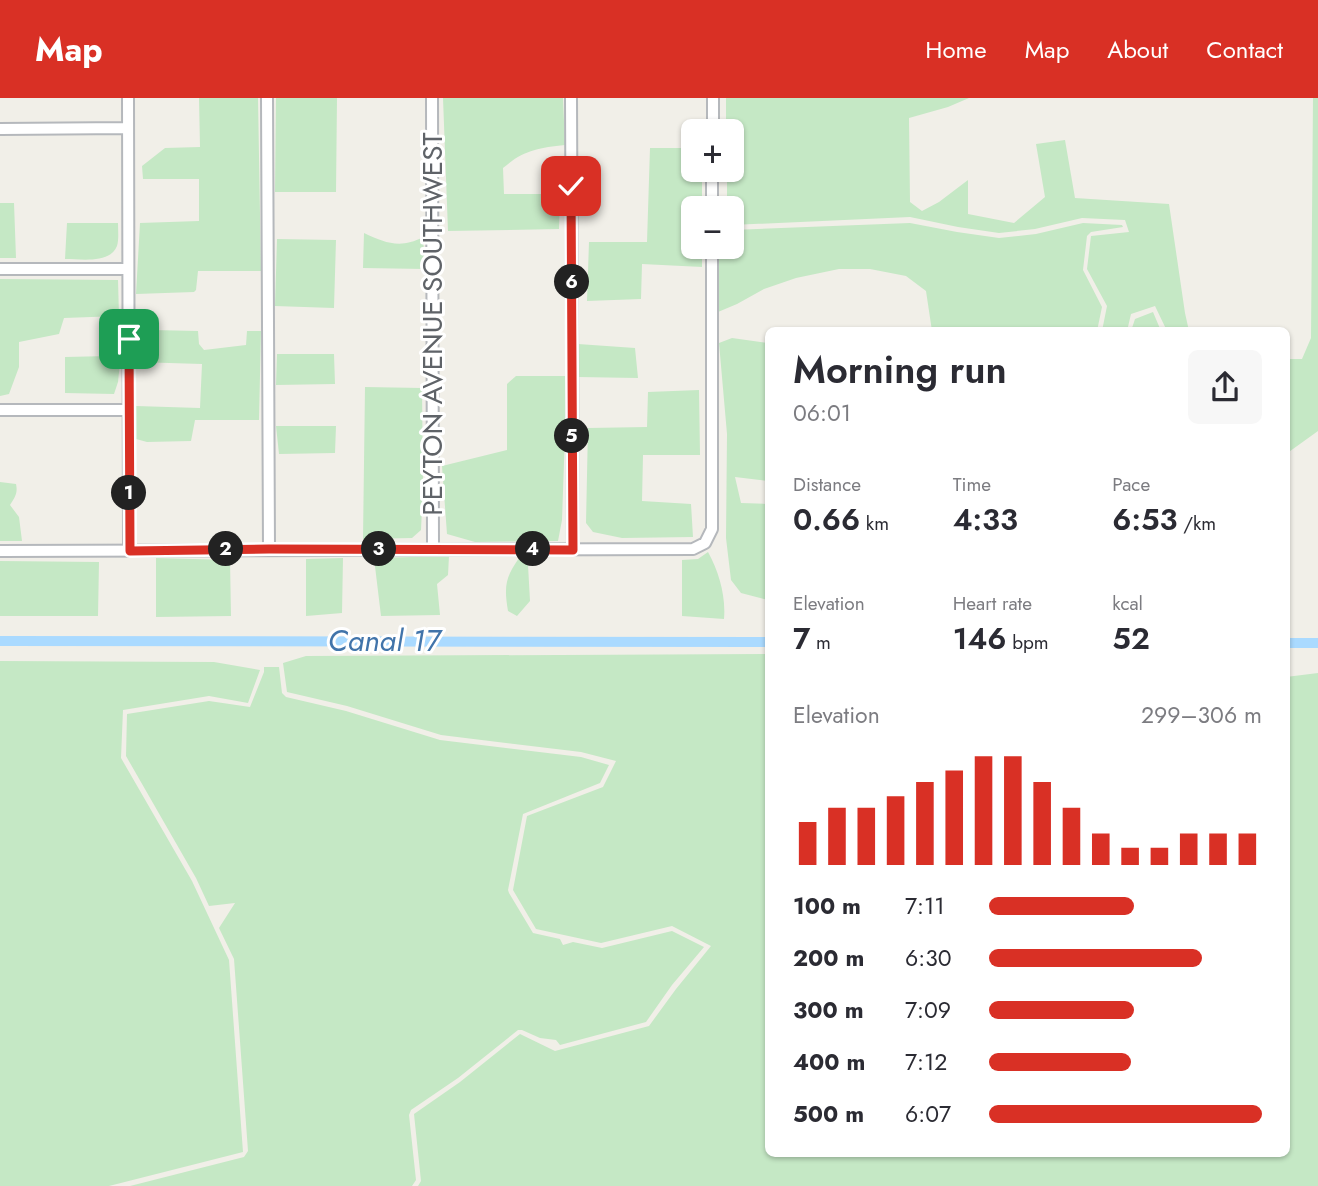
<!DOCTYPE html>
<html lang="en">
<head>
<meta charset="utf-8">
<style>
  :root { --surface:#fff; --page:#f7f7f7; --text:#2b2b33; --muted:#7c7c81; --accent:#d93025 }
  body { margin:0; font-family:Jost,sans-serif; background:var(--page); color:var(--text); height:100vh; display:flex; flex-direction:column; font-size:26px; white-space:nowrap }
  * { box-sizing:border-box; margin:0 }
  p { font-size:23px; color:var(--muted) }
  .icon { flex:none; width:38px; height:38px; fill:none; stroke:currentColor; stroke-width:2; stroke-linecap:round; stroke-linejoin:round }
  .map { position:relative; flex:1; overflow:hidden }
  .side { position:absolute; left:765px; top:229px; width:525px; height:830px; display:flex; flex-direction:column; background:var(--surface); border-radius:10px; box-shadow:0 2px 5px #0004 }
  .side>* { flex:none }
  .tools { position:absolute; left:681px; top:21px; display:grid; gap:14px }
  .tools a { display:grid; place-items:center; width:63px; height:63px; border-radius:10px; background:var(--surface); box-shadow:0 2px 5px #0004; font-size:35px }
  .pin { position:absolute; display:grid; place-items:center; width:60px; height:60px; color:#fff; margin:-30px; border-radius:14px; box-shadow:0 4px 10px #0006 }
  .km { position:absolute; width:35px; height:35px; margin:-18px; border-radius:50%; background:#222; color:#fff; font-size:19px; line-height:35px; text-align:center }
  .round { display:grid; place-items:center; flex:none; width:74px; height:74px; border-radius:10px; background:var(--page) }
  .overview { display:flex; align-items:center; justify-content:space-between; height:119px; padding:0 28px }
  h1 { font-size:38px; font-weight:600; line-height:52px }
  .figures { display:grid; grid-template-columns:repeat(3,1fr); gap:10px; height:119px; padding:7px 28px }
  .figures div { display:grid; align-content:center }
  .figures b { font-size:30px; font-weight:600 }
  .figures small { font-size:19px; font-weight:400 }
  .figures p { font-size:19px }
  .chart { height:196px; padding:14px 28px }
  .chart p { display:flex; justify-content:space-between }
  .chart svg { width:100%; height:126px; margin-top:7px; stroke:var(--accent); stroke-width:6 }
  ul { padding:0 28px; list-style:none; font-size:23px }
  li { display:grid; grid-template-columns:112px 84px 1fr; align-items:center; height:52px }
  li i { height:18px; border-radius:9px; background:var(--accent) }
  header { display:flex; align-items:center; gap:42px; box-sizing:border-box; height:98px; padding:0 35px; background:var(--accent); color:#fff }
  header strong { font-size:33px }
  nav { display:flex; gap:38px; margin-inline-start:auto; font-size:24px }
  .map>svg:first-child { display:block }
  .green { fill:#c5e8c5 }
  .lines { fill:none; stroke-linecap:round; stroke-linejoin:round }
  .canal { stroke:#aadaff; stroke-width:10 }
  .minor-casing { stroke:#b5b8bc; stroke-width:14 }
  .minor { stroke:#fff; stroke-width:10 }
  .route-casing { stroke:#fff; stroke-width:14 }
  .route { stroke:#d93025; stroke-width:9 }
  .labels { text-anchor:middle; stroke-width:6; stroke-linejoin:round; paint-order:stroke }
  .street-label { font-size:28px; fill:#5f6368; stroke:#fff }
  .water-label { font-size:30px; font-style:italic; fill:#4174aa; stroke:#fff }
</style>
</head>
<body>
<header>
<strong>Map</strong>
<nav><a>Home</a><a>Map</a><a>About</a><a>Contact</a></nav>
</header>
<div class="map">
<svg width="1318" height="1088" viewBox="0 0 1318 1088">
  <rect width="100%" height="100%" fill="#f1efe8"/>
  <!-- green -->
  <path class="green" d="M199 0H258L261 173H198L196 192 194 194 136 196 140 125 199 123V81H143L142 68 165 50 200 49Z
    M276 0H337L336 94H275Z
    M443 0H563L565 47C538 50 524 52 503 70L504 96H560L559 131 448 133Z
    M726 0H969L948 9 909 20 910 104 922 113 939 104 968 82V116L1014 125 1045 99 1036 46 1065 42 1075 100 1169 106 1185 215 1189 233H1167L1155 208 1131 216 1127 233H1102L1107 208 1087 171 1091 138 1129 134 1125 122 1082 120 1035 131 999 135 958 129 910 119 732 127V110H727V72H732V33H726Z
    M1313 0H1318V333L1286 356V261H1302L1311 240Z
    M650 50H693V72H702V110H693V149H702V169L642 166 641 201 587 203 589 144H647Z
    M0 105H14L16 160H0Z
    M67 125H118C118 133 119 141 117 148 110 166 81 161 65 161Z
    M910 125 957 134 999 140 1036 136 1083 125 1122 127 1123 129 1091 134 1087 138 1083 172 1102 209 1097 233H932L926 193 906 178 870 171H839L796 180 764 191 737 206 718 214V149H732V132Z
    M364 135C385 145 401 151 423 139L425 171 363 170Z
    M277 141 336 142 334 210 275 208Z
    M0 181 118 182 119 218 64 220 59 236 19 244V269L9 296 0 298Z
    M1153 214 1161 233H1131L1135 221Z
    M152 232 198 233 199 246 204 252 246 247 247 233H261L259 322H195L191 343 147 344 136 341V308L200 310 202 266 136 264V237Z
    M732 240 768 245V383L735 379 741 405 768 406V502L741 495 731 482 726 440 727 336 719 245Z
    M578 246 635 250 638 280 578 279Z
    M121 255 118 284 114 296 65 295V259L109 258Z
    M277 256H334L335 286 276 287Z
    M516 278H567L562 422 558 443 475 444 447 436 442 368 507 352V286Z
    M365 289 422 290 423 389 421 432 412 440 363 441Z
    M699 292 700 357H643L642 403 691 406 693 439 622 440 593 434 586 425 588 330 647 329 648 294Z
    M276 328H336L335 355 279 356Z
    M0 384 16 386C18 395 15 399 10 407L19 419 22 443H0Z
    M708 454C719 474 726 498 724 521L682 518V462L698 461Z
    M449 458 448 477 437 486 440 517 381 518 374 460Z
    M156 460 230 462 231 518 156 519Z
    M343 460 342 515 306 518V461Z
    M519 460 528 467 530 503 517 518 508 513C504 489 505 480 519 460Z
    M0 463 99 464 98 518H0Z
    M768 556V1055H1286V579L1318 575V1088H418L421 1083 414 1016 460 984 520 936 555 953 649 928 676 891 711 848 672 828 601 845 536 831 513 792 527 718 603 689 616 663 581 654 441 637 347 608 287 594 283 565 306 558Z
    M0 563 214 564 260 572 248 605 209 598 123 612 121 660 192 783 229 862 243 1054 109 1088H0Z
    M264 569H279L282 595 286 599 346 613 440 642 581 659 609 667 600 685 523 716 508 792 509 795 533 835 560 841 563 847 573 844 602 850 672 833 704 849 672 887 646 924 560 947 556 942 540 940 522 932H518L458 980 411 1012 409 1017 416 1082 412 1088H130L244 1059 248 1053 234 861 219 830 235 805 209 808 196 780 126 658 127 616 209 603 250 609 264 574Z"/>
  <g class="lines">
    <!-- canal -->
    <path class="canal" d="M0 543 768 544
      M1286 545H1318"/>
    <!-- minor casing -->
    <g class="minor-casing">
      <path id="minor" d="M128 0 129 453
        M267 0 269 451
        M432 0 433 451
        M571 0 573 451
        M0 31 128 30
        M713 33V0
        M712 110V72
        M0 171H128
        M0 312H129
        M0 453 693 451 705 445 712 431V149"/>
    </g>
    <!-- minor -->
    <use href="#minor" class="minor"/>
  </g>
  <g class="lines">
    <!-- route casing -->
    <g class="route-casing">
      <path id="route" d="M129 241 130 453 269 451 573 452 571 88"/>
    </g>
    <!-- route -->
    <use href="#route" class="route"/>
  </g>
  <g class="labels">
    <!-- street labels -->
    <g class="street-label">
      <text transform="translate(432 226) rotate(-90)" y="10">PEYTON AVENUE SOUTHWEST</text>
    </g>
    <!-- water labels -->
    <g class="water-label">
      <text x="384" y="553">Canal 17</text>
    </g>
  </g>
</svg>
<div class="tools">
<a>+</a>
<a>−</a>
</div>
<div class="pin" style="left:129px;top:241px;background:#1e9e55"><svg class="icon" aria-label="arrive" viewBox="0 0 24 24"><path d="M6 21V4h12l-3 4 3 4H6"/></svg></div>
<div class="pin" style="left:571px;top:88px;background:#d93025"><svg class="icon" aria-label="check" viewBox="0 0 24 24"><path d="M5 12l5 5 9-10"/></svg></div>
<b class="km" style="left:129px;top:395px">1</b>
<b class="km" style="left:226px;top:451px">2</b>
<b class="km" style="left:379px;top:451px">3</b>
<b class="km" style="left:533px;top:451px">4</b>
<b class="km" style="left:572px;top:338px">5</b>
<b class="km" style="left:572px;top:184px">6</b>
<section class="side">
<div class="overview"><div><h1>Morning run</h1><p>06:01</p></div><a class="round"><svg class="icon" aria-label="share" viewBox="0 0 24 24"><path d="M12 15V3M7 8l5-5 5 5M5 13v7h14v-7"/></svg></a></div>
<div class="figures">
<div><p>Distance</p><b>0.66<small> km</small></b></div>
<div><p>Time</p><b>4:33</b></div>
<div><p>Pace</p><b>6:53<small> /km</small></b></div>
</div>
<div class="figures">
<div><p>Elevation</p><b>7<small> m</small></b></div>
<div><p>Heart rate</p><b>146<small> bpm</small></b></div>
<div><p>kcal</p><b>52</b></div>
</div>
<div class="chart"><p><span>Elevation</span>299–306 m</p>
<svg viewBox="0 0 160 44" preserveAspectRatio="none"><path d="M5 44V29M15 44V24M25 44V24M35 44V20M45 44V15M55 44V11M65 44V6M75 44V6M85 44V15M95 44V24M105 44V33M115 44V38M125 44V38M135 44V33M145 44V33M155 44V33"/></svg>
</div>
<ul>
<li><b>100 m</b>7:11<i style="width:53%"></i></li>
<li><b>200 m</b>6:30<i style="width:78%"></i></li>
<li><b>300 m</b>7:09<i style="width:53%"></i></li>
<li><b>400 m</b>7:12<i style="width:52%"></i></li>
<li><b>500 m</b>6:07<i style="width:100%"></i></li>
</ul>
</section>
</div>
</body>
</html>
